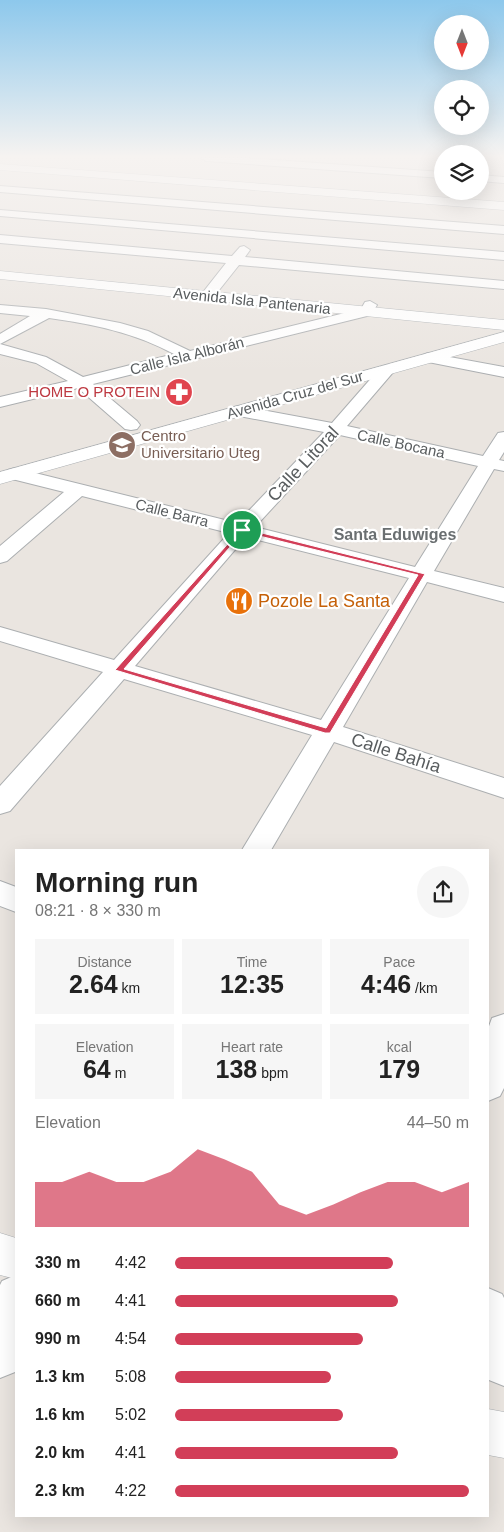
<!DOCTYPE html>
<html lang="en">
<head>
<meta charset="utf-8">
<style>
  :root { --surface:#fff; --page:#f6f6f6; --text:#222; --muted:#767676; --accent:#d23e58 }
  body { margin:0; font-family:Helvetica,sans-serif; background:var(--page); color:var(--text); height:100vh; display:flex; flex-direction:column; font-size:19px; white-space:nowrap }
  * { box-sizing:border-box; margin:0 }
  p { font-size:16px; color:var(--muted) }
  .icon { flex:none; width:28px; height:28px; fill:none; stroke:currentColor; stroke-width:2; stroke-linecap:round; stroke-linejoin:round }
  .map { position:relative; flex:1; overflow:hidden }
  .side { position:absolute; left:15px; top:849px; width:474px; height:668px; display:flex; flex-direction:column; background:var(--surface); border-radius:0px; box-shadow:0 5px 20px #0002 }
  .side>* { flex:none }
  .needle { width:32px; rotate:180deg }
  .tools { position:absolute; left:434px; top:15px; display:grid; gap:10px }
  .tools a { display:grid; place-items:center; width:55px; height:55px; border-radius:50%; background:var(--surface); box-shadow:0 5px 20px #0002; font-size:25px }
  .pin { position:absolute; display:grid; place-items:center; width:42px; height:42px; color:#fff; margin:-21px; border:2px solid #fff; border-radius:50%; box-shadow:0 1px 5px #0007 }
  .round { display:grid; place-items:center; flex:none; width:52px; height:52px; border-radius:26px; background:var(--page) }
  .summary { display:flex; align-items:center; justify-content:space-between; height:85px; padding:0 20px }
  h1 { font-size:28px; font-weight:700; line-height:38px }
  .figures { display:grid; grid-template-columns:repeat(3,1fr); gap:8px; height:85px; padding:5px 20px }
  .figures div { display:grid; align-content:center; border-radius:0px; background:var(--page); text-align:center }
  .figures b { font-size:25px; font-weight:700 }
  .figures small { font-size:14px; font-weight:400 }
  .figures p { font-size:14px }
  .chart { height:140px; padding:10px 20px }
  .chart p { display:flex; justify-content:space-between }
  .chart svg { width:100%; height:90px; margin-top:5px; fill:var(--accent); opacity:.7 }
  ul { padding:0 20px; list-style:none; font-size:16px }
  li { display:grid; grid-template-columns:80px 60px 1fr; align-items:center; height:38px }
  li i { height:12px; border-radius:6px; background:var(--accent) }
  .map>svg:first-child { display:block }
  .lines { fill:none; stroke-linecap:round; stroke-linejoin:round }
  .street-casing { stroke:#acafb1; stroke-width:2 }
  .secondary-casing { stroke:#adb1b4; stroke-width:1 }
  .street { fill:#fff; fill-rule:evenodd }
  .secondary { fill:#fff; fill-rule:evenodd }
  .route { fill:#d23e58; stroke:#fff; fill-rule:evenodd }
  .labels { text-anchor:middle; stroke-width:4.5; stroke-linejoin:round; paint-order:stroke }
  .far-street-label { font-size:15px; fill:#595d5f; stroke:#fff }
  .far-health-label { font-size:15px; fill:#be3a42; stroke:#fff; text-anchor:end }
  .far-education-label { font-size:15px; fill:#785e54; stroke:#fff; text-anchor:start }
  .far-neighbourhood-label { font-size:16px; font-weight:bold; fill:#6a6f71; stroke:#fff }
  .street-label { font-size:18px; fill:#595d5f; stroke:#fff }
  .food-label { font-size:18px; fill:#c56008; stroke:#fff; text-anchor:start }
</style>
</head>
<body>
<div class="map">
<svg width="504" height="1532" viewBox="0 0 504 1532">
  <rect width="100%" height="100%" fill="#eae5e0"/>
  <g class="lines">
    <!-- street casing -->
    <g class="street-casing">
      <path id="street" d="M201 158H246L442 172V178L206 161Z
        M480 175 504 177V183L480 181Z
        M0 186 504 226V234L0 192Z
        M0 210 504 252V260L0 216Z
        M0 235 232 256 240 247 244 246 250 250 245 257 504 281V289L239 265 212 299 207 300 200 296 226 263 0 243Z
        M370 301 377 305 371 315 93 384 137 421 140 425 137 429 131 430 125 429 78 388 0 407V397L68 381 36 363 0 354V334L30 316 0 313V305L46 309 120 323 148 331 190 351 361 309 365 302ZM49 318C93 324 135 333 174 354L83 377 46 357 0 344Z
        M428 353 504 367V377L423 361 420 358 423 355Z
        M387 365 393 367 395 370 347 426 483 456 498 433 504 432V452L499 460 504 461V471L494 469 434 571 504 588V602L427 582 343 727 504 778V798L334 742 271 850H242L312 735 124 679 10 811 0 814V786L103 672 0 641V627L114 660 229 533 82 496 7 561 0 563V546L64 492 8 478 6 474 8 470 15 468 237 523 324 432 234 415 232 411 234 407 240 406 332 423 381 367ZM340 435 478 466 415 567 255 527ZM246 537 409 578 321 720 135 666Z
        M0 881 16 887V912L0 906Z
        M504 1014V1088L500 1096 488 1101V1029L492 1018Z
        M16 1275V1368L15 1372 0 1378V1285L2 1281Z
        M488 1288 502 1294 504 1298V1386L489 1380 488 1376Z"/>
    </g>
    <!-- secondary casing -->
    <g class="secondary-casing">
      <path id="secondary" d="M0 164 504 202V210L0 170Z
        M0 271 504 320V330L0 279Z
        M504 332V342L0 484V472Z
        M0 1233 16 1238V1279L0 1275Z
        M488 1312 504 1315V1359L488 1355Z
        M0 1318 16 1321V1365L0 1362Z
        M488 1409 504 1412V1458L488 1455Z"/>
    </g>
    <!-- street -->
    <use href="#street" class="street"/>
    <!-- secondary -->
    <use href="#secondary" class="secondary"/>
  </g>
  <!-- sky -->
  <linearGradient id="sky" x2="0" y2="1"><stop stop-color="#8dc8ec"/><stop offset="0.42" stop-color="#f6f3f1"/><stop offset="1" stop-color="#f6f3f1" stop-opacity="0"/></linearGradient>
  <rect width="504" height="372" fill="url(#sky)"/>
  <!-- route -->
  <path class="route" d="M242 528 425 574 330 733H325L115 670ZM243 532 418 575 326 728 124 669Z"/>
  <!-- icons -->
  <defs>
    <g id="pharmacy-disc" transform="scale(1.4375)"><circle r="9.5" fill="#e0444e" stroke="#fff"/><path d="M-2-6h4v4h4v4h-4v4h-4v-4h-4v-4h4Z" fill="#fff"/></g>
    <g id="university-disc" transform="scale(1.4375)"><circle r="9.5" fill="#8d6e63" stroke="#fff"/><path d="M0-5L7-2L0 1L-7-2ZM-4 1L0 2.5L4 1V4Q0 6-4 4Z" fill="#fff"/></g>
    <g id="restaurant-disc" transform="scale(1.4375)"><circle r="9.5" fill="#e8710a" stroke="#fff"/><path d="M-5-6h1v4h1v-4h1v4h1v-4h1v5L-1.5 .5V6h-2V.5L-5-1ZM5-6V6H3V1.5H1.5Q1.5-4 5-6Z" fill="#fff"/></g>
  </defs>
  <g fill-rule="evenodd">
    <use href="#pharmacy-disc" x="179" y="392"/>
    <use href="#university-disc" x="122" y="445"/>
    <use href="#restaurant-disc" x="239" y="601"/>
  </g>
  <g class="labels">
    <!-- far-street labels -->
    <g class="far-street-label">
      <text transform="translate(252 301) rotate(6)" y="5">Avenida Isla Pantenaria</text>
      <text transform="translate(187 356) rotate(-14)" y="5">Calle Isla Alborán</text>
      <text transform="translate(295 395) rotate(-16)" y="5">Avenida Cruz del Sur</text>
      <text transform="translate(401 444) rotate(12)" y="5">Calle Bocana</text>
      <text transform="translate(172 513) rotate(14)" y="5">Calle Barra</text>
    </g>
    <!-- far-health labels -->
    <g class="far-health-label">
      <text x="160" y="397">HOME O PROTEIN</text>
    </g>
    <!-- far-education labels -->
    <g class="far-education-label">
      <text x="141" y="441">Centro<tspan x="141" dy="17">Universitario Uteg</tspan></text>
    </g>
    <!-- far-neighbourhood labels -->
    <g class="far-neighbourhood-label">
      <text x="395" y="540">Santa Eduwiges</text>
    </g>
    <!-- street labels -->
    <g class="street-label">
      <text transform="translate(303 464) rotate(-47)" y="6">Calle Litoral</text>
      <text transform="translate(396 753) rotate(18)" y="6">Calle Bahía</text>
    </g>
    <!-- food labels -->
    <g class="food-label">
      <text x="258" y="607">Pozole La Santa</text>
    </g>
  </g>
</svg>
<div class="tools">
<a><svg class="needle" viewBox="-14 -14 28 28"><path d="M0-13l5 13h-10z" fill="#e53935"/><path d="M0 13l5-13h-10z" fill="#767676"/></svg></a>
<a><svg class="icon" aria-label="locate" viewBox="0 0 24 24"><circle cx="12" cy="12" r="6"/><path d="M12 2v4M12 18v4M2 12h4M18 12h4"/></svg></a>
<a><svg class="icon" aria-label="layers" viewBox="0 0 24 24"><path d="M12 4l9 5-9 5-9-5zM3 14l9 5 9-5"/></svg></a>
</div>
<div class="pin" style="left:242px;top:530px;background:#1e9e55"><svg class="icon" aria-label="arrive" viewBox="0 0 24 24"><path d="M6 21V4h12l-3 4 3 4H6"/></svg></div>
<section class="side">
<div class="summary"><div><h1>Morning run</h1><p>08:21 · 8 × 330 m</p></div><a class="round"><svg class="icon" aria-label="share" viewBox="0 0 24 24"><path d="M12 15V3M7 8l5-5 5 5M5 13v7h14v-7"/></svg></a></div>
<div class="figures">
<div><p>Distance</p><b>2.64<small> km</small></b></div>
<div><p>Time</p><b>12:35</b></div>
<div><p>Pace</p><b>4:46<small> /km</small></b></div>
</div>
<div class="figures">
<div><p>Elevation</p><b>64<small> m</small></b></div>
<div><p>Heart rate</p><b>138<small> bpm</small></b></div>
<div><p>kcal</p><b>179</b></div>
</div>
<div class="chart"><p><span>Elevation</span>44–50 m</p>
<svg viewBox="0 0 160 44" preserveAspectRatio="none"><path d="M0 44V22L10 22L20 17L30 22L40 22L50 17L60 6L70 11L80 17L90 33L100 38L110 33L120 27L130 22L140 22L150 27L160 22V44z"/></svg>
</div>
<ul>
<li><b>330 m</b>4:42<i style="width:74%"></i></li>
<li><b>660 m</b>4:41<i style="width:76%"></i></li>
<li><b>990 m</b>4:54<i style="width:64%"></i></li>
<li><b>1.3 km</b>5:08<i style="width:53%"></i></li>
<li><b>1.6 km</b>5:02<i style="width:57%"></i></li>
<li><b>2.0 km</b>4:41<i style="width:76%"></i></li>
<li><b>2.3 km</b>4:22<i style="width:100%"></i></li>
</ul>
</section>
</div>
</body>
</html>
